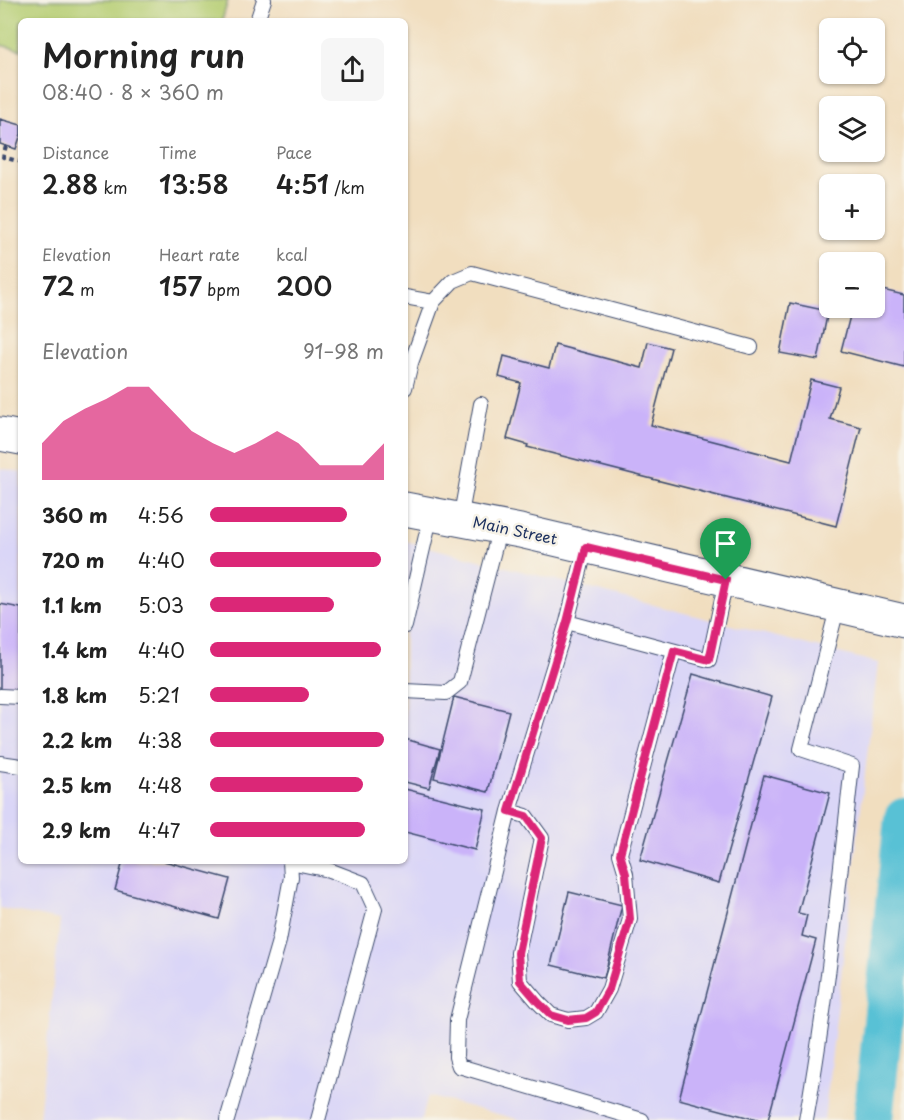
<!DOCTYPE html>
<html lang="en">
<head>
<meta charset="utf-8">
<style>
  :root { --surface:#fff; --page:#f6f6f6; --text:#222; --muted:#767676; --accent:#db2777 }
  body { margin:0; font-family:"Playpen Sans",sans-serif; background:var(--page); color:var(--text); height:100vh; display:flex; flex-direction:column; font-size:22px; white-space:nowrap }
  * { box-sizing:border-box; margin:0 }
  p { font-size:20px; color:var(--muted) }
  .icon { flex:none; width:33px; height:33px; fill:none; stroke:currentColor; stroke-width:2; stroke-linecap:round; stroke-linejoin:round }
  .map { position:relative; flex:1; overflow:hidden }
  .drawer { position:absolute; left:18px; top:18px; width:390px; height:846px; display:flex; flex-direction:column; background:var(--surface); border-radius:9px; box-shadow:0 2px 4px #0004 }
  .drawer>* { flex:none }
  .tools { position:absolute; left:819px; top:18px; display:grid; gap:12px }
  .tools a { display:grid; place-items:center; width:66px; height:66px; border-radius:9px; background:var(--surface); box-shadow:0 2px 4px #0004; font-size:30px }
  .pin { position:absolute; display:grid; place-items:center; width:51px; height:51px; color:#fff; margin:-62px -26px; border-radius:50% 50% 50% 0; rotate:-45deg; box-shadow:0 0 6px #0007 }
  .pin .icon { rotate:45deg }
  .round { display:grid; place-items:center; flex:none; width:63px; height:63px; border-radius:9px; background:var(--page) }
  .overview { display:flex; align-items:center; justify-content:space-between; height:102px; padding:0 24px }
  h1 { font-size:33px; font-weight:600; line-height:45px }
  .metrics { display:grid; grid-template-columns:repeat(3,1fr); gap:9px; height:102px; padding:6px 24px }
  .metrics div { display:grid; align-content:center }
  .metrics b { font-size:26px; font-weight:600 }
  .metrics small { font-size:16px; font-weight:400 }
  .metrics p { font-size:16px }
  .chart { height:168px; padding:12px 24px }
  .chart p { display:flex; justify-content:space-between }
  .chart svg { width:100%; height:108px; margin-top:6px; fill:var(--accent); opacity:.7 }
  ul { padding:0 24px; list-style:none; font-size:20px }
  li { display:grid; grid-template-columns:96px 72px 1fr; align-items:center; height:45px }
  li i { height:15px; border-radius:8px; background:var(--accent) }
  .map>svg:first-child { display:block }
  .built { fill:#dad6f7 }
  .green { fill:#b5cd72; stroke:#687e68; stroke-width:1.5 }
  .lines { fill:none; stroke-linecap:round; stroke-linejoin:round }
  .river { stroke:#58c1d5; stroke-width:40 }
  .building { fill:#cab3f9 }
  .service-casing { stroke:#3b496d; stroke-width:16 }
  .secondary-casing { stroke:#3b496d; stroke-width:35 }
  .path { stroke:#3b496d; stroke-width:4; stroke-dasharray:4.5 4.5; stroke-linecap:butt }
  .service { stroke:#fff; stroke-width:14 }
  .secondary { stroke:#fff; stroke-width:33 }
  .route-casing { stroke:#fff; stroke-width:12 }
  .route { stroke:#db2777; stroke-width:8 }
  .labels { text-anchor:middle; stroke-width:5; stroke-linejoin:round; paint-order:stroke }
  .street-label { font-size:15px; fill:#1b2f5e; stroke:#f7f3e8 }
</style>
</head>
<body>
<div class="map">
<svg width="904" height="1120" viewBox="0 0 904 1120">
  <rect width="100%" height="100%" fill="#f7f3e8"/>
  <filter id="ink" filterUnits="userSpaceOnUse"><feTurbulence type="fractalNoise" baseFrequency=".0167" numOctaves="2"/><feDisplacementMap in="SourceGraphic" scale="12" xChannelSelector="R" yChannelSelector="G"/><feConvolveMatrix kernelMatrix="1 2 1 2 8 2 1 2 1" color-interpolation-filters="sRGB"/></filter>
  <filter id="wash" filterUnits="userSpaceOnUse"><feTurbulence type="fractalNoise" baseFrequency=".008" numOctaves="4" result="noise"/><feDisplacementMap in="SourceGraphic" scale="24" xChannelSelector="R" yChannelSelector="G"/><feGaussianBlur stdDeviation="1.35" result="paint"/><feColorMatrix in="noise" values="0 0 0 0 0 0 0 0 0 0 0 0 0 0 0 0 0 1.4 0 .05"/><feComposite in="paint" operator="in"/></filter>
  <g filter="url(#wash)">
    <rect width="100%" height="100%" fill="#f1debf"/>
    <!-- built -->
    <path class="built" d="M0 468 21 472V861H405V541L878 663 824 1120H521L428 1096 421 1120H39L60 920 0 908Z"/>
    <!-- green -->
    <path class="green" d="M0 0H228L222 21H21V50L0 45Z"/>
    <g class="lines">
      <!-- river -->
      <path class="river" d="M873 1120 904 818"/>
    </g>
    <g id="blocks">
      <!-- building -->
      <path class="building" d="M0 119 21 125V134L16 149 0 144Z
        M874 288 904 295V367L841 351 852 308H874Z
        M790 303 828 311 818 360 780 353Z
        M648 342 671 348 651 425 791 461 811 380 839 387 830 419 861 427 836 526 527 447 528 445 507 439 521 383 499 377 504 356 549 368 555 345 642 368Z
        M0 604 21 608V693L0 690Z
        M693 674 772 697 719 883 640 860Z
        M454 697 509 711 488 792 434 778Z
        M405 739 440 749 429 788 405 782Z
        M764 775 830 793 798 913 807 915 802 936 816 940 768 1120H758L679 1099Z
        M405 789 485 809 475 850 405 832Z
        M123 861H164L230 879 219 919 115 890Z
        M569 892 622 905 604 978 551 965Z"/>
    </g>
  </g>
  <g filter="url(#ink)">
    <use href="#blocks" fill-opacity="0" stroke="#3b496d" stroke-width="1.5"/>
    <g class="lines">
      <!-- service casing -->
      <g class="service-casing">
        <path id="service" d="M257 21 264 0
          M405 297 433 302
          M405 388 411 363 433 302 453 281 472 273 751 347
          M460 520 481 404
          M586 547 567 622 709 660 726 580
          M567 622 509 811 457 1020 456 1057 459 1066 642 1120
          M405 626 431 514
          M405 691 446 693 460 682 500 527
          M0 696 21 697
          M0 763 21 766
          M509 811 526 816 542 838 518 953 520 981 538 1002 551 1015 568 1020 586 1018 596 1012 609 989 630 919 626 874 620 854 674 651
          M290 862 329 870 363 883 375 909 318 1120
          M227 1120 279 941 291 877 290 861
          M806 1120C827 1003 839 884 852 766L801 749 838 605"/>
      </g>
      <!-- secondary casing -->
      <g class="secondary-casing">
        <path id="secondary" d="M0 434 21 438
          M405 509 520 531 904 621"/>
      </g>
      <!-- path -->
      <path class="path" d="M6 146 3 157 21 162"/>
      <!-- service -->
      <use href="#service" class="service"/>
      <!-- secondary -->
      <use href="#secondary" class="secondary"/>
    </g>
  </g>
  <g class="lines" filter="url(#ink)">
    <!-- route casing -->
    <g class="route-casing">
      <path id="route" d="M586 547 726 580 709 660 674 651 620 854 626 874 630 919 609 989 596 1012 586 1018 568 1020 551 1015 538 1002 520 981 518 953 542 838 526 816 509 811 567 622Z"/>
    </g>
    <!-- route -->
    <use href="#route" class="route"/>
  </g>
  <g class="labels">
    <!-- street labels -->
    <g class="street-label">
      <text transform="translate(515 531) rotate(12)" y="5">Main Street</text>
    </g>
  </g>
</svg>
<div class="tools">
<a><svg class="icon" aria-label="locate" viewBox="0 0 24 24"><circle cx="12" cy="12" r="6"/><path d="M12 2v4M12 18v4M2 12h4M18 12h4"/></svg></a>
<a><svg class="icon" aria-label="layers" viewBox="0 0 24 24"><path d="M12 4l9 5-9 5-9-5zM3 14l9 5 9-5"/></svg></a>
<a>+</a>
<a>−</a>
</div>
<div class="pin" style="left:726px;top:580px;background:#1e9e55"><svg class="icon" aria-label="arrive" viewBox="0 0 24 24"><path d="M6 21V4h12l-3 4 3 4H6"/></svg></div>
<section class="drawer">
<div class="overview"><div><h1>Morning run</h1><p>08:40 · 8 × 360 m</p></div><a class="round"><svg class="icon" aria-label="share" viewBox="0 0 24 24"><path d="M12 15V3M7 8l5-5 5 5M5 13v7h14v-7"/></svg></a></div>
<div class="metrics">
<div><p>Distance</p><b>2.88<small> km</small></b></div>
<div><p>Time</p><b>13:58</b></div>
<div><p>Pace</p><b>4:51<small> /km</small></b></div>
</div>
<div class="metrics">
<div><p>Elevation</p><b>72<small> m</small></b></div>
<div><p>Heart rate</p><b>157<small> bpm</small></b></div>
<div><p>kcal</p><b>200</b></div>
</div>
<div class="chart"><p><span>Elevation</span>91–98 m</p>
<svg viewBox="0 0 160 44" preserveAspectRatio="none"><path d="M0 44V29L10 20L20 15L30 11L40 6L50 6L60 15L70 24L80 29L90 33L100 29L110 24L120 29L130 38L140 38L150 38L160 29V44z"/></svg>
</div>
<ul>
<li><b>360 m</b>4:56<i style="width:79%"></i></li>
<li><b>720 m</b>4:40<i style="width:98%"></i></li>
<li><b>1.1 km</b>5:03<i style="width:71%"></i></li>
<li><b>1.4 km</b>4:40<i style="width:98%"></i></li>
<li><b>1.8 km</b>5:21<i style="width:57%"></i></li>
<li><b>2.2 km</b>4:38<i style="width:100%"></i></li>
<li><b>2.5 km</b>4:48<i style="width:88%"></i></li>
<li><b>2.9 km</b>4:47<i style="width:89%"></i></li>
</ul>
</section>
</div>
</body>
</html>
